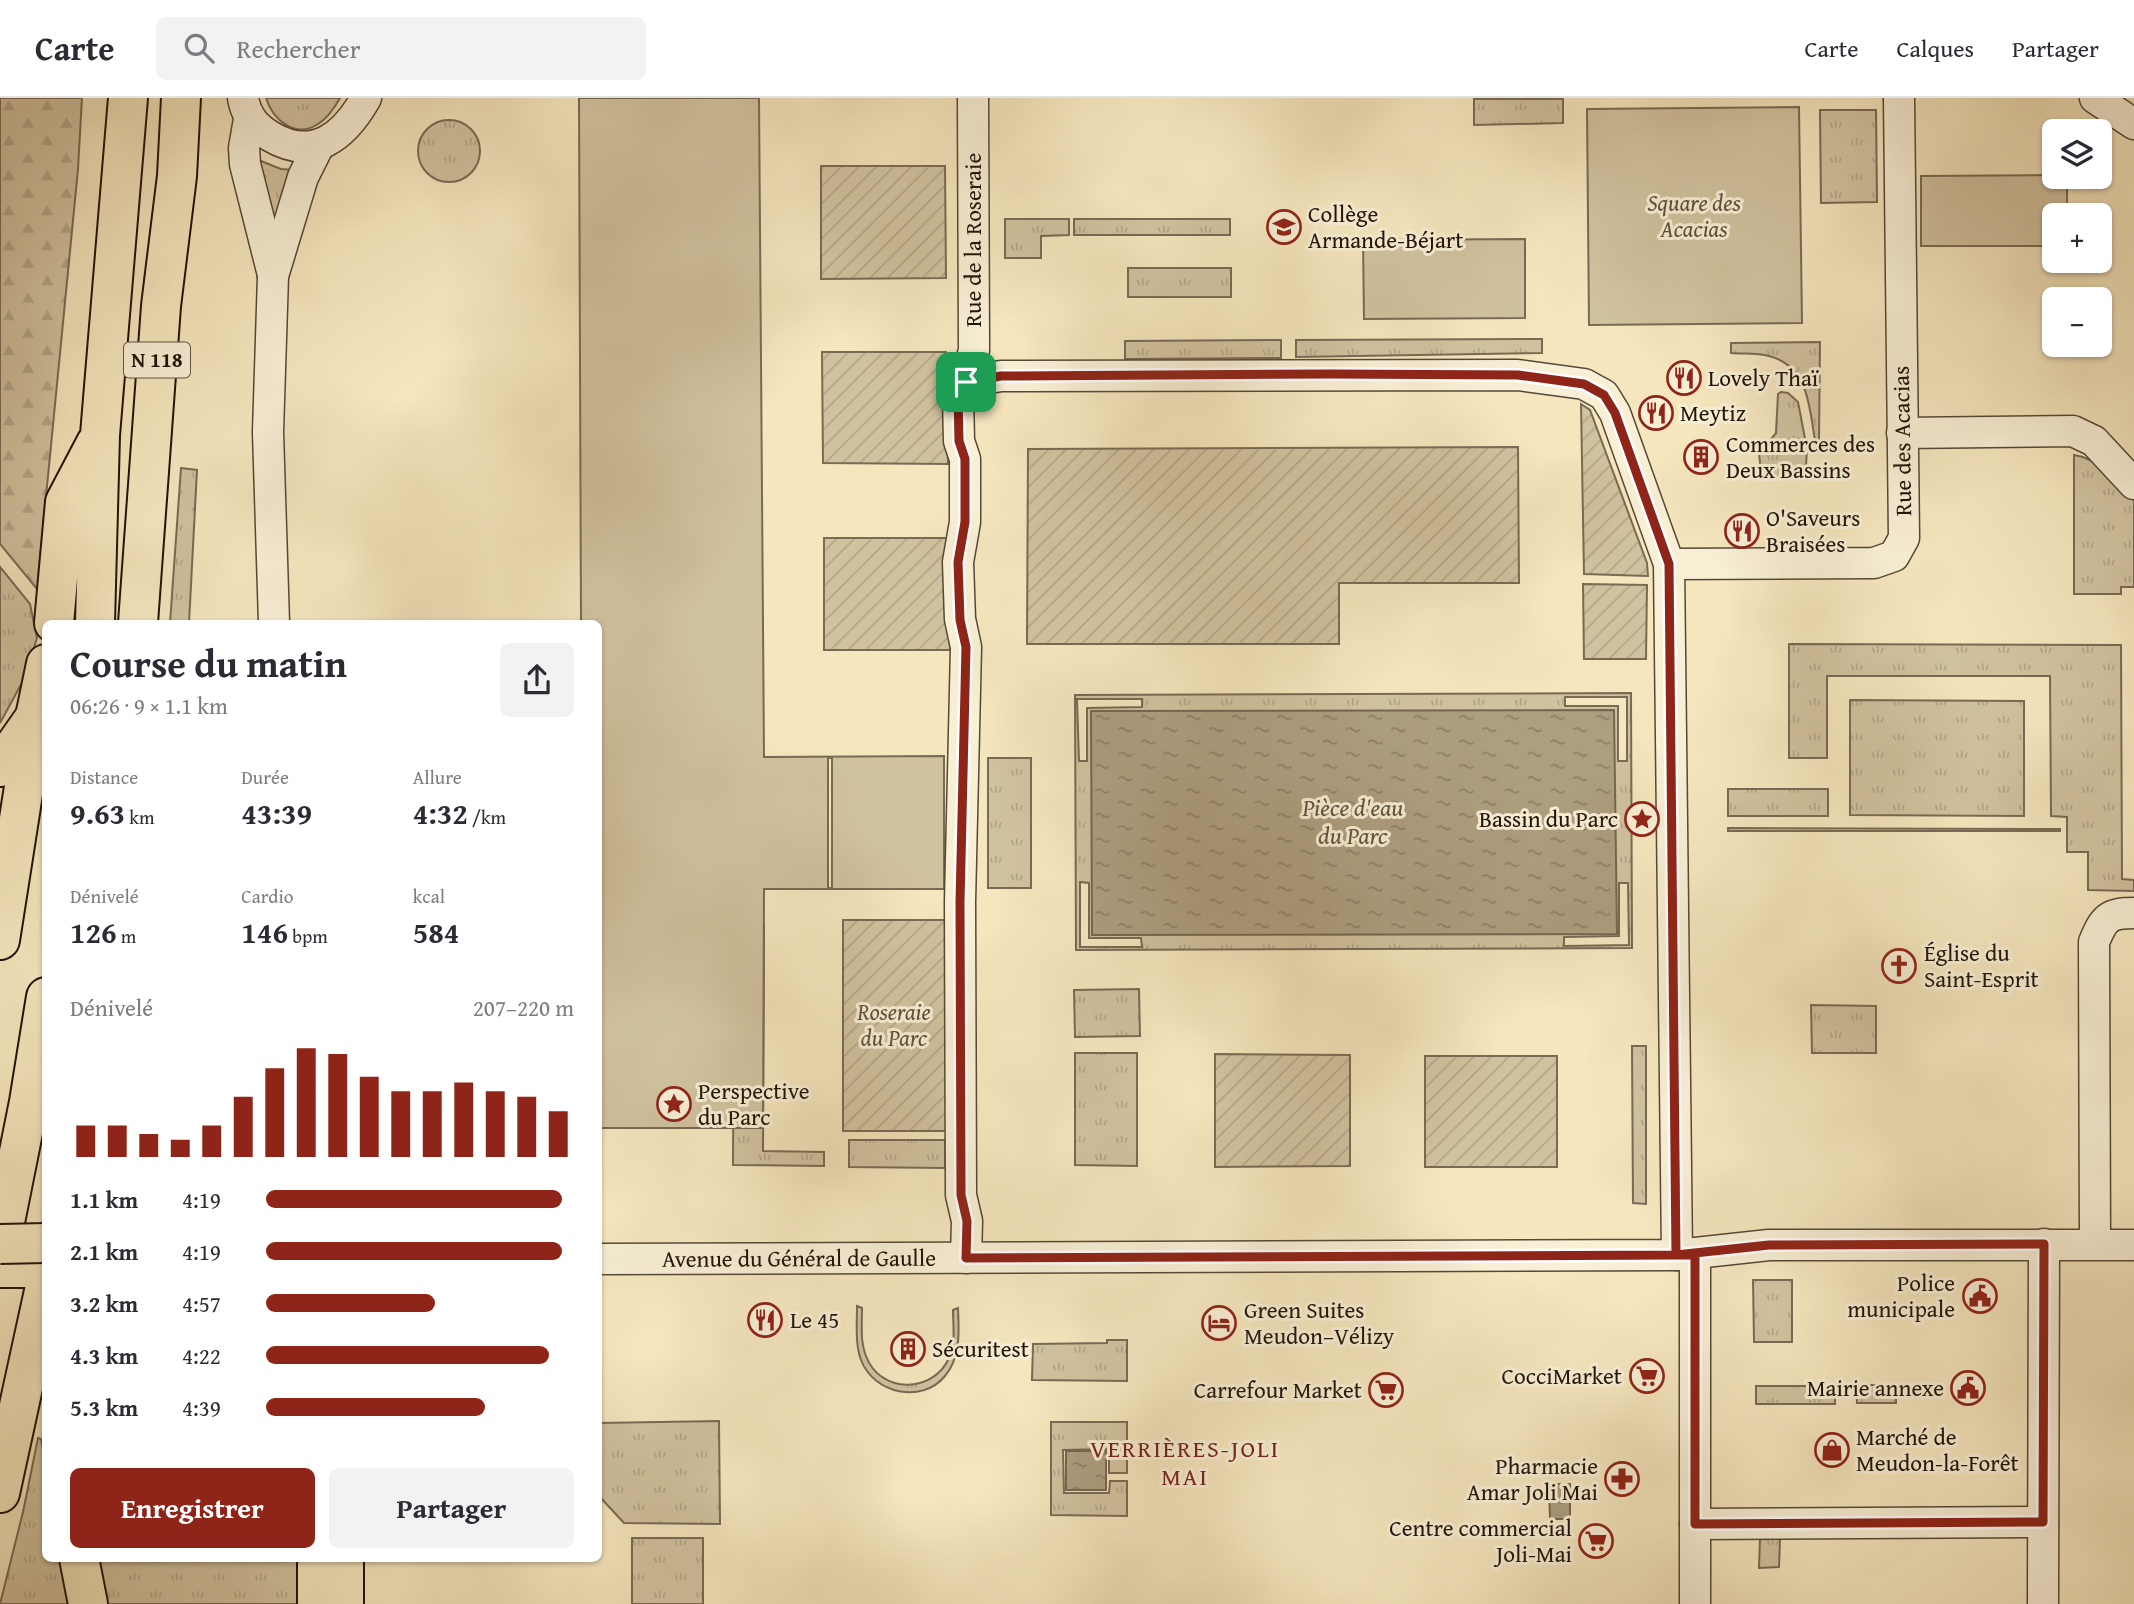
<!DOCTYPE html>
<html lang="fr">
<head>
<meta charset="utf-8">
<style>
  :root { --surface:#fff; --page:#f2f2f3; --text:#2b2b33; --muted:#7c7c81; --line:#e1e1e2; --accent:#8f2418 }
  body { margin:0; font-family:"Gentium Book Plus",serif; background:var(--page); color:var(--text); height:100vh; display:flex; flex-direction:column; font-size:26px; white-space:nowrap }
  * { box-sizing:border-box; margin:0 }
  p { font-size:23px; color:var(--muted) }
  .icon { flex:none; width:38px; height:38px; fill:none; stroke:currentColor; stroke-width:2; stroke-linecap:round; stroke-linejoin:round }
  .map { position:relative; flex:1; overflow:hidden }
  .side { position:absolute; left:42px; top:522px; width:560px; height:942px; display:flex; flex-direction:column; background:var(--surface); border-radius:10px; box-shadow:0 2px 5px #0004 }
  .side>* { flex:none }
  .tools { position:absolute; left:2042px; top:21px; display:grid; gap:14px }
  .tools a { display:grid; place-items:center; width:70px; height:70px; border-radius:10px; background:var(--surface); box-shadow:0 2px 5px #0004; font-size:35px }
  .pin { position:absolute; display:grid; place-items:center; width:60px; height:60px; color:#fff; margin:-30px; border-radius:14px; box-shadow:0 4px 10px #0006 }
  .round { display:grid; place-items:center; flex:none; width:74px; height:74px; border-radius:10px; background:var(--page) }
  .overview { display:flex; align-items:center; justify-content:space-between; height:119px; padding:0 28px }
  h1 { font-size:38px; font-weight:700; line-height:52px }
  .metrics { display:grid; grid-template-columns:repeat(3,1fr); gap:10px; height:119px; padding:7px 28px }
  .metrics div { display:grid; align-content:center }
  .metrics b { font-size:30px; font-weight:700 }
  .metrics small { font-size:19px; font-weight:400 }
  .metrics p { font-size:19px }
  .chart { height:196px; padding:14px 28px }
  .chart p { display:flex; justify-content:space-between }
  .chart svg { width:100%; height:126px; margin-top:7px; stroke:var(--accent); stroke-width:6 }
  .button { display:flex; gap:14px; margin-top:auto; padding:14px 28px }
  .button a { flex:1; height:80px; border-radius:10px; background:var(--accent); color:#fff; font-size:28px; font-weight:700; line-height:80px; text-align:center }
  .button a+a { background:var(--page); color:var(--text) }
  ul { padding:0 28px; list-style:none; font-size:23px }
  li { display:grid; grid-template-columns:112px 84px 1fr; align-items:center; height:52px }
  li i { height:18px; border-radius:9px; background:var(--accent) }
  header { display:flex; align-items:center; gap:42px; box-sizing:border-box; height:98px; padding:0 35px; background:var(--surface); border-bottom:2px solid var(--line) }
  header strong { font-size:33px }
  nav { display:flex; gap:38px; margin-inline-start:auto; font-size:24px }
  .search { width:490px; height:63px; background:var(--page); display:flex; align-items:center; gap:18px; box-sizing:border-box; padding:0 24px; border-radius:10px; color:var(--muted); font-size:26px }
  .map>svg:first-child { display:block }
  .grass { fill:url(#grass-tufts); stroke:#796a54; stroke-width:2; fill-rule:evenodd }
  .forest { fill:url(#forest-firs); stroke:#796a54; stroke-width:2 }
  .park { fill:#d1c29f; stroke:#796a54; stroke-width:2; fill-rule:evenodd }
  .garden { fill:url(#garden-furrows); stroke:#796a54; stroke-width:2 }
  .water { fill:url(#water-ripples); stroke:#756650; stroke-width:2 }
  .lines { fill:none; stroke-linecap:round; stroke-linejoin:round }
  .minor-casing { stroke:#564836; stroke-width:33 }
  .major-casing { stroke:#211309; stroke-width:42 }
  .highway-casing { stroke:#211309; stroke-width:42 }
  .minor { stroke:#f8efd5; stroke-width:30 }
  .major { stroke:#f5e6be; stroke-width:38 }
  .highway { stroke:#f5e6be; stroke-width:38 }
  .major-bridge-casing { stroke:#211309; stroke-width:42; stroke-linecap:butt }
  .major-bridge { stroke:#f5e6be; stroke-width:38 }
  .route-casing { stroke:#fff; stroke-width:14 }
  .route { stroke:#8f2418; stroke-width:9 }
  .labels { text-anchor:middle; stroke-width:6; stroke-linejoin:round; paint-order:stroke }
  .shield { fill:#f8efd5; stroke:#625546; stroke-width:2 }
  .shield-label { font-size:21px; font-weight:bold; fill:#211309 }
  .park-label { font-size:23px; font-style:italic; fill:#5f503e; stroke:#f8efd5 }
  .poi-label { font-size:23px; fill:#211309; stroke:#f8efd5; text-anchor:start }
  .street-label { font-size:23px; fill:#211309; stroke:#f8efd5 }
  .water-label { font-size:24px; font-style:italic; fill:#60523f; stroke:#f8efd5 }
  .neighbourhood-label { font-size:24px; letter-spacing:2px; fill:#7a1f14; stroke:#f8efd5 }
</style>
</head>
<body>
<header>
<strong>Carte</strong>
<div class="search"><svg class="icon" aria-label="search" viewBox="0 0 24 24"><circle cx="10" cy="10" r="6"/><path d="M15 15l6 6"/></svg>Rechercher</div>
<nav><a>Carte</a><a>Calques</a><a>Partager</a></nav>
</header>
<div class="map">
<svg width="2134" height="1506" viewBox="0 0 2134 1506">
  <defs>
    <pattern id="grass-tufts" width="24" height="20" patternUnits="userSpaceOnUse" patternTransform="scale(1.75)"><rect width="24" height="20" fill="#d1c29f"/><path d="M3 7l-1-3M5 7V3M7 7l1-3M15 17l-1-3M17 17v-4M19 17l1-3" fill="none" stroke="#b3a688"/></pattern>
    <pattern id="forest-firs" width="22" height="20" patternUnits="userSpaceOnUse" patternTransform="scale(1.75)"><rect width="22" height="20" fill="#d1c29f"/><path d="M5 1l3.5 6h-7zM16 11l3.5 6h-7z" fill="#b3a688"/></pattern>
    <pattern id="garden-furrows" width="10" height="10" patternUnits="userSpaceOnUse" patternTransform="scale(1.75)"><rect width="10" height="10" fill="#d1c29f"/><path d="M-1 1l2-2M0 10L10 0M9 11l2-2" fill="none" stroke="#b3a688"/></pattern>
    <pattern id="water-ripples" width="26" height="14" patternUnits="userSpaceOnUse" patternTransform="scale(1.75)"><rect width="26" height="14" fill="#ad9e80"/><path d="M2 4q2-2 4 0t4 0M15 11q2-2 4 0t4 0" fill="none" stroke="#8c8067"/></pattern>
  </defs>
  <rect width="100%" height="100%" fill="#f5e6be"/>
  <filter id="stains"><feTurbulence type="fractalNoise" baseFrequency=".00286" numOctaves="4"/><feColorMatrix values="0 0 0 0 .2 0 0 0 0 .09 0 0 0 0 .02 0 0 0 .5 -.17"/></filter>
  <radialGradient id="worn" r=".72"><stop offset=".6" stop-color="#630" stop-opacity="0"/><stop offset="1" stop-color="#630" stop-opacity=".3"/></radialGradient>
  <!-- grass -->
  <path class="grass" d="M266 0H340C335 9 328 20 318 26 295 41 273 22 266 0Z
    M1474 1H1563V25L1474 27Z
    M1820 12H1876L1877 104 1821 105Z
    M418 53a31 31 0 1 1 62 0a31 31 0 1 1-62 0Z
    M256 61 281 71 293 72 281 145Z
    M1005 121H1069V137L1041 138V160H1005Z
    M1074 121H1230V137H1074Z
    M1128 170H1231V199H1128Z
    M1542 241V255L1296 259V242Z
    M1281 242V260L1125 261V243Z
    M1820 244 1819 342H1815C1809 309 1809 268 1769 258 1758 255 1744 256 1731 255V245Z
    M1781 294 1788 295 1798 304 1807 351 1806 368 1799 377 1769 379 1761 372 1759 356 1776 335 1778 296Z
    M2074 357C2098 360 2119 384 2134 402V489H2121V496H2074Z
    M181 370 197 372 189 525H170Z
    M0 469 30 506 37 540 24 581 0 625Z
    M1789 546 2121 547 2122 781 2134 782V793L2088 792V754H2067V719L2051 718 2050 578H1827V660H1789Z
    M1631 595 1632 850 1076 852 1075 597ZM1565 599H1627V663H1618V608H1565ZM1077 601H1142V609L1087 610V663H1079ZM1080 784 1089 785V840H1141L1142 849H1080ZM1619 785H1628L1629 847 1564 848V839L1619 838Z
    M1850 602 2024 603V718L1850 717Z
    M988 660H1031V790H988Z
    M1728 691H1828V718H1728Z
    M1728 730 2060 731V733H1728Z
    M734 827H764L763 1053 824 1054V1068L733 1067Z
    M1139 891 1140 938 1075 939 1074 892Z
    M1811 907 1876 908V955H1812Z
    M1632 948H1646V1106L1633 1105Z
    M1075 955H1137V1068L1075 1067Z
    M849 1042H945V1070L849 1069Z
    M1753 1182H1792V1244H1754Z
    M857 1208 862 1210C862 1226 860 1243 866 1258 880 1296 933 1296 949 1260 956 1245 953 1228 953 1212L958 1210C959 1233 961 1259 945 1278 922 1306 874 1296 861 1262 855 1246 857 1226 857 1208Z
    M1107 1242H1127V1283L1032 1282 1033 1246 1107 1245Z
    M1856 1287H1896V1305H1857Z
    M1756 1288H1835V1306H1756Z
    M719 1323 720 1426 624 1425 599 1398V1325Z
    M1051 1324H1127V1375H1109V1351L1063 1352 1064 1395H1109L1110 1383H1127V1418L1051 1417Z
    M38 1340 41 1341 45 1363 46 1460H63L72 1506H0L23 1414Z
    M632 1440H703V1506H632Z
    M1760 1440H1780L1779 1469 1759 1470Z
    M93 1460H304L303 1506H105Z"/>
  <!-- forest -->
  <path class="forest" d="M0 0H82L78 71 37 491 0 446Z"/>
  <!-- park -->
  <path class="park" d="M579 0H759L764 659 944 658V791H764L763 1030H599L598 525H581ZM828 660H832V790H828Z
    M1799 9 1802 225 1589 227 1587 11Z
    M2054 77 2067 79V117H2054V148H1921V78Z
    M1525 141V220L1364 221 1363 142Z"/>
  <!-- garden -->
  <path class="garden" d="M821 68H945L946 180 821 181Z
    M822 254H946L948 366 823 365Z
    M1581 306 1590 312 1647 465 1648 478 1584 476Z
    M1518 349 1519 485H1339V546H1027L1028 351Z
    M824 440H948L950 552H824Z
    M1583 486 1647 487 1646 561H1584Z
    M843 822H946V1033H843Z
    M1215 956 1350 957V1068L1215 1069Z
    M1425 958H1557V1069H1425Z"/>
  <!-- water -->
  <path class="water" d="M1614 612 1617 836 1092 837 1091 613Z
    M1066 1353H1106V1392H1066Z
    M1549 1386H1570V1421H1550Z"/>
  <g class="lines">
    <!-- minor casing -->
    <g class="minor-casing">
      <g id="minor">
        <path d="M243 0C246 18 255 29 270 38 313 64 344 39 366 0"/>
        <path d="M2095 0 2134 26"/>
        <path d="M249 21 244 50 245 66 273 177"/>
        <path d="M966 284 1001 278 1518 277 1584 286 1604 297 1615 315 1669 466 1677 1157"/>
        <path d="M1902 335 2073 333 2094 343 2134 386"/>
        <path d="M1669 466 1874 465 1894 458 1904 440 1899 0"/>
        <path d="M274 525 268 334 273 178 303 79 319 47"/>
        <path d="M2095 1146 2094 844C2104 820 2108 815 2134 815"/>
        <path d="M1695 1157V1506"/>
        <path d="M966 1160 967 1123 961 1097 960 804 966 549 960 521 958 464 965 424V361L959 343 958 297 966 284 974 252 973 0"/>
        <path id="s1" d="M598 1161 1677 1157 1769 1147H2134"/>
        <path d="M1695 1426 2043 1424"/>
        <path d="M2043 1506 2044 1146"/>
      </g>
    </g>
    <!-- major casing -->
    <g class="major-casing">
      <path id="major" d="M0 669 35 619
        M0 1170H46
        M344 1506V1460"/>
    </g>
    <!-- highway casing -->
    <g class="highway-casing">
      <path id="highway" d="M54 525 65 404 96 345
        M95 525 100 337 128 0
        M138 525 161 208 177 78 181 0
        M0 842 35 619 46 566
        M0 1149 29 1004 46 899
        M0 1395 46 1184
        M79 1460 88 1506
        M317 1506V1460"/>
    </g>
    <!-- minor -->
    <use href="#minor" class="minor"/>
    <!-- major -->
    <use href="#major" class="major"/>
    <!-- highway -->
    <use href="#highway" class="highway"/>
    <!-- major-bridge casing -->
    <g class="major-bridge-casing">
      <path id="major-bridge" d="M0 1146 46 1145"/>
    </g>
    <!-- major-bridge -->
    <use href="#major-bridge" class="major-bridge"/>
  </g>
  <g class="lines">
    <!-- route casing -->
    <g class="route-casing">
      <path id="route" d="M966 284 958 298 959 343 965 361V424L958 464 960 522 966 549 960 804 961 1097 967 1123 966 1160 1676 1157H1695V1426L2043 1424 2044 1146 1769 1147 1676 1157 1669 466 1615 315 1604 297 1584 286 1518 277 1330 276 1001 278 966 284"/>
    </g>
    <!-- route -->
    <use href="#route" class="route"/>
  </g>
  <!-- icons -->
  <defs>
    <g id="school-ring" transform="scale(1.75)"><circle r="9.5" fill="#f8efd5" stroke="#8f2418" stroke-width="1.5"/><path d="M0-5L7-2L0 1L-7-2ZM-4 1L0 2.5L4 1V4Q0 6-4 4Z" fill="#8f2418"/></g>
    <g id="restaurant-ring" transform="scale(1.75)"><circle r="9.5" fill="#f8efd5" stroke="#8f2418" stroke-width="1.5"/><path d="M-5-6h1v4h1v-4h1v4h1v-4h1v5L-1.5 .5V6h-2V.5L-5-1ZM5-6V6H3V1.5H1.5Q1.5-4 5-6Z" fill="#8f2418"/></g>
    <g id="building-ring" transform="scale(1.75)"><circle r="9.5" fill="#f8efd5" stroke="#8f2418" stroke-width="1.5"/><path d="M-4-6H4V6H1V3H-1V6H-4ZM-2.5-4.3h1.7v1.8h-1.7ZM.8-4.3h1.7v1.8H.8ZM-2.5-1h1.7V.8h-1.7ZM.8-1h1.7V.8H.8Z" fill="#8f2418"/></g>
    <g id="sight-ring" transform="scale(1.75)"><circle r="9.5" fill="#f8efd5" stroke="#8f2418" stroke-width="1.5"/><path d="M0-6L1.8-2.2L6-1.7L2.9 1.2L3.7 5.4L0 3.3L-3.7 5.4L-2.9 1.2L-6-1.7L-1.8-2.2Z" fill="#8f2418"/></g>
    <g id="church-ring" transform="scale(1.75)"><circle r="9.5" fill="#f8efd5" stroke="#8f2418" stroke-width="1.5"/><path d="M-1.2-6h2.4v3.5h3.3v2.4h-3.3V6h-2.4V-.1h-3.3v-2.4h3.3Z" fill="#8f2418"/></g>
    <g id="civic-ring" transform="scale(1.75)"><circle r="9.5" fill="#f8efd5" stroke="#8f2418" stroke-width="1.5"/><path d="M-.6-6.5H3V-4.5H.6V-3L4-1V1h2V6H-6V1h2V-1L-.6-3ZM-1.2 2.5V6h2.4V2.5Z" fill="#8f2418"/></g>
    <g id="hotel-ring" transform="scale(1.75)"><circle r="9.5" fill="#f8efd5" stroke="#8f2418" stroke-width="1.5"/><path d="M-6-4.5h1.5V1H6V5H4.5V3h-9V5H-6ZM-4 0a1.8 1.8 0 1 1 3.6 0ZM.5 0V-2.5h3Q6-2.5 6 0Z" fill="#8f2418"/></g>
    <g id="supermarket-ring" transform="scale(1.75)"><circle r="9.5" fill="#f8efd5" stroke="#8f2418" stroke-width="1.5"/><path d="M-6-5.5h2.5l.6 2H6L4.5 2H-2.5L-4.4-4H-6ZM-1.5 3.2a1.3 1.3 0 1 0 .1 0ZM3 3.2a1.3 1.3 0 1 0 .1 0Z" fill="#8f2418"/></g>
    <g id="shop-ring" transform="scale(1.75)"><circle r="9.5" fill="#f8efd5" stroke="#8f2418" stroke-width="1.5"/><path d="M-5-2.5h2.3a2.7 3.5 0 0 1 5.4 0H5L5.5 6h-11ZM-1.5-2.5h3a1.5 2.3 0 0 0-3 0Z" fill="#8f2418"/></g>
    <g id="pharmacy-ring" transform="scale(1.75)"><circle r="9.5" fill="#f8efd5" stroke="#8f2418" stroke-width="1.5"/><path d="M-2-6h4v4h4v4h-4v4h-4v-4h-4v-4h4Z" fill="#8f2418"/></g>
  </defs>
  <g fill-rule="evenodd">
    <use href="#school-ring" x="1284" y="129"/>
    <use href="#restaurant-ring" x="1684" y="280"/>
    <use href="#restaurant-ring" x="1656" y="315"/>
    <use href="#building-ring" x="1701" y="359"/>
    <use href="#restaurant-ring" x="1742" y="433"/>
    <use href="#sight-ring" x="1642" y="721"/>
    <use href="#church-ring" x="1899" y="868"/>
    <use href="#sight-ring" x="674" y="1006"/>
    <use href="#civic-ring" x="1980" y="1198"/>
    <use href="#restaurant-ring" x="765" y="1222"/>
    <use href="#hotel-ring" x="1219" y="1225"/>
    <use href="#building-ring" x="908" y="1251"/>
    <use href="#supermarket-ring" x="1647" y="1278"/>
    <use href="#civic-ring" x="1968" y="1290"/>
    <use href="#supermarket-ring" x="1386" y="1292"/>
    <use href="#shop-ring" x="1832" y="1352"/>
    <use href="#pharmacy-ring" x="1622" y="1381"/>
    <use href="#supermarket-ring" x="1596" y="1443"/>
  </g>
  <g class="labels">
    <!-- shield labels -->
    <rect class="shield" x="124" y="244.5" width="66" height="35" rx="5"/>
    <g class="shield-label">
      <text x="157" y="269">N 118</text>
    </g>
    <!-- park labels -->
    <g class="park-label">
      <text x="1694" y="113">Square des<tspan x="1694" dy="26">Acacias</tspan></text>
      <text x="894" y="922">Roseraie<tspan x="894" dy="26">du Parc</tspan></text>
    </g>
    <!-- poi labels -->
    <g class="poi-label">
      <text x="1308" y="124">Collège<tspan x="1308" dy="26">Armande-Béjart</tspan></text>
      <text x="1708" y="288">Lovely Thaï</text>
      <text x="1680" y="323">Meytiz</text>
      <text x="1726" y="354">Commerces des<tspan x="1726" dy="26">Deux Bassins</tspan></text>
      <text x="1766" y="428">O'Saveurs<tspan x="1766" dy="26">Braisées</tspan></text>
      <text x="1618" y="729" text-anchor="end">Bassin du Parc</text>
      <text x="1924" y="863">Église du<tspan x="1924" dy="26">Saint-Esprit</tspan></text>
      <text x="698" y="1001">Perspective<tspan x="698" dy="26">du Parc</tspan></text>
      <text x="1955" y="1193" text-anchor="end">Police<tspan x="1955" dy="26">municipale</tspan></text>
      <text x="1244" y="1220">Green Suites<tspan x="1244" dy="26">Meudon–Vélizy</tspan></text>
      <text x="790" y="1230">Le 45</text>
      <text x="932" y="1259">Sécuritest</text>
      <text x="1622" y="1286" text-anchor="end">CocciMarket</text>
      <text x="1944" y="1298" text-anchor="end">Mairie annexe</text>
      <text x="1362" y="1300" text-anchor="end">Carrefour Market</text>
      <text x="1856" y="1347">Marché de<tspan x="1856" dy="26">Meudon-la-Forêt</tspan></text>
      <text x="1598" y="1376" text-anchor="end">Pharmacie<tspan x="1598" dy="26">Amar Joli Mai</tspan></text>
      <text x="1572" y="1438" text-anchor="end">Centre commercial<tspan x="1572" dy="26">Joli-Mai</tspan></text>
    </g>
    <!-- street labels -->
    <g class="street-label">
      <text transform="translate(973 142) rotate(-90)" y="8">Rue de la Roseraie</text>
      <text transform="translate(1902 343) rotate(-91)" y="8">Rue des Acacias</text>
      <text dy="8" stroke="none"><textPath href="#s1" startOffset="201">Avenue du Général de Gaulle</textPath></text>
    </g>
    <!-- water labels -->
    <g class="water-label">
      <text x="1353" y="718">Pièce d'eau<tspan x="1353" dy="28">du Parc</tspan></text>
    </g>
    <!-- neighbourhood labels -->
    <g class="neighbourhood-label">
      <text x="1185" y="1359">VERRIÈRES-JOLI<tspan x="1185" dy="28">MAI</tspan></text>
    </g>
  </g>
  <rect width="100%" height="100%" filter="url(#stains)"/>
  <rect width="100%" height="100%" fill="url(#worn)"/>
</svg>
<div class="tools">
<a><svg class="icon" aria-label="layers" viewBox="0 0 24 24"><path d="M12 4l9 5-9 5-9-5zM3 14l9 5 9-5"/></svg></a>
<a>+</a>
<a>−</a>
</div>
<div class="pin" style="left:966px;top:284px;background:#1e9e55"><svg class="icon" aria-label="arrive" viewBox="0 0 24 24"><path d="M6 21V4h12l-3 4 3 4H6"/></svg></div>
<section class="side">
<div class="overview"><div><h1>Course du matin</h1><p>06:26 · 9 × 1.1 km</p></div><a class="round"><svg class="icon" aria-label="share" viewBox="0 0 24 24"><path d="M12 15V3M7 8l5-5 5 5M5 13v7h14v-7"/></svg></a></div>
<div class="metrics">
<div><p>Distance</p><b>9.63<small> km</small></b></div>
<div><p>Durée</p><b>43:39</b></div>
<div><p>Allure</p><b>4:32<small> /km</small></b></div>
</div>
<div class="metrics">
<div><p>Dénivelé</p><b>126<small> m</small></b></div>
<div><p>Cardio</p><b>146<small> bpm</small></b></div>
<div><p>kcal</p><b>584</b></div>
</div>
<div class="chart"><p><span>Dénivelé</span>207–220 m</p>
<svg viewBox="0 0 160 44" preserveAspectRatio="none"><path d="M5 44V33M15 44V33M25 44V36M35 44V38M45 44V33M55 44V23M65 44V13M75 44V6M85 44V8M95 44V16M105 44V21M115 44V21M125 44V18M135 44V21M145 44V23M155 44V28"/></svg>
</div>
<ul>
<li><b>1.1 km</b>4:19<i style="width:96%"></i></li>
<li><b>2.1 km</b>4:19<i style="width:96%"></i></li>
<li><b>3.2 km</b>4:57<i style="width:55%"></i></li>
<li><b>4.3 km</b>4:22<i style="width:92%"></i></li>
<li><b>5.3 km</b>4:39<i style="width:71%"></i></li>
</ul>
<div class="button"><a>Enregistrer</a><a>Partager</a></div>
</section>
</div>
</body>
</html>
